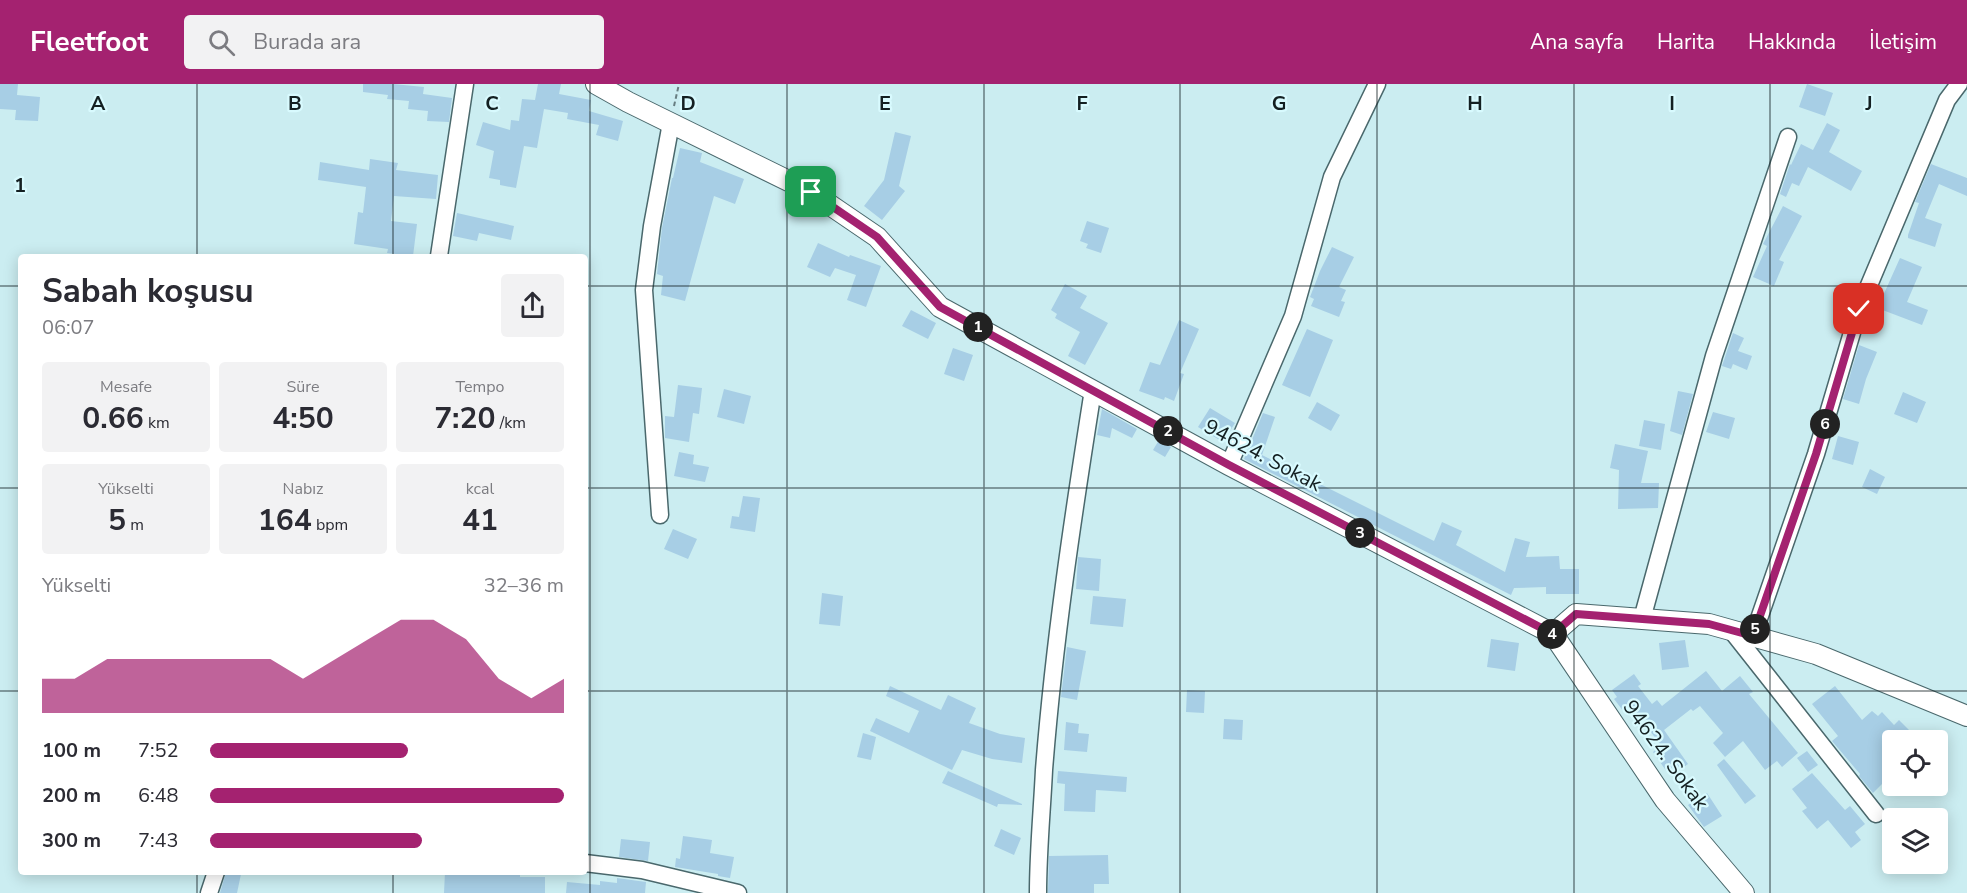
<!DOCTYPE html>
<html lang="tr">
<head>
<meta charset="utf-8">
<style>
  :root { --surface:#fff; --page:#f2f2f3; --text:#2b2b33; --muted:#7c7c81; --accent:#a42270 }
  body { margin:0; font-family:"Nunito Sans",sans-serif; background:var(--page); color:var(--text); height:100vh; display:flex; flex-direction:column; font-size:22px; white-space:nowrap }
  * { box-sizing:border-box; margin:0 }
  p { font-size:20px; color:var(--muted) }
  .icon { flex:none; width:33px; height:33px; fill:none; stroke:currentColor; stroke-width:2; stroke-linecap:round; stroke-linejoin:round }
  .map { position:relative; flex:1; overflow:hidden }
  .side { position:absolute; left:18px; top:170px; width:570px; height:621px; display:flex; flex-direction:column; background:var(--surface); border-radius:6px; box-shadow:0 3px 15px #0003 }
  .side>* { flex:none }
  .controls { position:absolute; left:1882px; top:646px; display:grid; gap:12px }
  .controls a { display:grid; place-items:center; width:66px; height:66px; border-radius:6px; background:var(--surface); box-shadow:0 3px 15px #0003; font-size:30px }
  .pin { position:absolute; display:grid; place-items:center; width:51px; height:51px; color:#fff; margin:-26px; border-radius:12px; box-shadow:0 3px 9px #0006 }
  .km { position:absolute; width:30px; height:30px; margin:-15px; border-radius:50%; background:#222; color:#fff; font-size:16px; line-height:30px; text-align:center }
  .round { display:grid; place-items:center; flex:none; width:63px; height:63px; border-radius:6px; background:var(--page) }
  .summary { display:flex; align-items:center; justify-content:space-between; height:102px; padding:0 24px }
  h1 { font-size:33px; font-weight:700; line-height:45px }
  .figures { display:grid; grid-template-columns:repeat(3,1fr); gap:9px; height:102px; padding:6px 24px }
  .figures div { display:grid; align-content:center; border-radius:6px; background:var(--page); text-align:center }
  .figures b { font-size:30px; font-weight:700 }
  .figures small { font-size:16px; font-weight:400 }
  .figures p { font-size:16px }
  .chart { height:168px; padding:12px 24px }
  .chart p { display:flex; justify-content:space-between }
  .chart svg { width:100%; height:108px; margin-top:6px; fill:var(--accent); opacity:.7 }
  ul { padding:0 24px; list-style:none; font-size:20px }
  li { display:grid; grid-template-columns:96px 72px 1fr; align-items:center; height:45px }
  li i { height:15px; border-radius:8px; background:var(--accent) }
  header { display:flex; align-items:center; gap:36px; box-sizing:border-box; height:84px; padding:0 30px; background:var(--accent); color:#fff }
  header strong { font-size:28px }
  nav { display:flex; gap:33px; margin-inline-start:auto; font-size:21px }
  .search { width:420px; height:54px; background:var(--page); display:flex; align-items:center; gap:15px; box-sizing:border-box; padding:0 21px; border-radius:6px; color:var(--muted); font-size:22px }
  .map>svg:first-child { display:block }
  .building { fill:#a7cee5 }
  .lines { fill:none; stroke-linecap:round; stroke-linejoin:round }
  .minor-casing { stroke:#4a686c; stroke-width:19 }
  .tertiary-casing { stroke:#4a686c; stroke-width:22 }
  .path { stroke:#677d80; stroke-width:2; stroke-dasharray:4.5 3; stroke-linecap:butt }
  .minor { stroke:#fff; stroke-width:16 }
  .tertiary { stroke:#fff; stroke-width:20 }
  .route-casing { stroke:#fff; stroke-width:12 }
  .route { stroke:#a42270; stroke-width:8 }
  .grid { fill:none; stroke:#142022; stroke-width:1.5; stroke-opacity:0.55 }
  .labels { text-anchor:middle; stroke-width:4.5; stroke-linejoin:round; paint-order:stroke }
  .street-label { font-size:21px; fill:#142022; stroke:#d8fafe }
  .grid-label { font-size:20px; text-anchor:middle; font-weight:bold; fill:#142022; stroke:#d8fafe; stroke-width:4.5; stroke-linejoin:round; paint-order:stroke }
</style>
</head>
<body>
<header>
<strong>Fleetfoot</strong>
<div class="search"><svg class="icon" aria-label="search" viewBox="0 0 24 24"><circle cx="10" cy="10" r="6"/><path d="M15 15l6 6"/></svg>Burada ara</div>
<nav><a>Ana sayfa</a><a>Harita</a><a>Hakkında</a><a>İletişim</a></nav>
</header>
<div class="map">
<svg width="1967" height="809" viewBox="0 0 1967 809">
  <rect width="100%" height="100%" fill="#cbedf1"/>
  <!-- building -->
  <path class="building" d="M0 0H18L17 11 40 13 38 37 15 36 16 26 0 25Z
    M363 0H393L424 3 423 10 452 14 449 38 427 37 428 27 408 25 409 17 387 15 388 11 363 8Z
    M538 0H561L559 10 591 16 589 27 623 37 618 57 596 51 599 41 567 35 568 29 544 25 537 64 524 62 516 104 500 101V96L489 94 494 67 476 61 483 38 510 46 511 36 519 37 522 15 535 16Z
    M1807 0 1833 9 1825 32 1799 23Z
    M1827 39 1840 46 1829 68 1862 87 1851 107 1808 83 1799 102 1792 99 1786 113 1780 110 1790 80 1791 81 1801 60 1813 66Z
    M895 48 911 52 899 102 905 107 882 136 864 122 884 96Z
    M680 64 702 69 700 78 744 95 735 120 714 112 685 217 661 211 663 192 657 190 662 144 672 94H673Z
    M370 75 398 79 396 86 438 91 436 115 394 112 391 137 417 140 413 172 387 169 388 165 354 160 358 128 363 129 366 103 318 96 320 78 369 86Z
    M1931 80 1967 94V112L1939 100 1925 134 1942 140 1935 163 1908 154V151L1919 119 1915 118Z
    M1783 122 1802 132 1779 176 1784 178 1774 202 1753 193 1767 162 1763 160Z
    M457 129 514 142 511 156 479 149 477 157 453 152Z
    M1087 137 1109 144 1101 169 1086 164 1088 160 1080 157Z
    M818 159 849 173 850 171 881 182 866 223 847 216 856 191 835 184 830 193 807 183Z
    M1332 163 1354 173 1339 203 1346 206 1341 217 1345 218 1339 233 1311 222 1314 215 1310 213 1320 187Z
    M1900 174 1922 183 1907 218 1928 226 1922 241 1872 222 1876 212 1882 214Z
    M1065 200 1087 212 1080 224 1108 239 1085 281 1068 272 1080 248 1055 234 1057 230 1051 226Z
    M911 226 936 239 928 255 902 242Z
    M1179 236 1199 245 1180 289 1184 290 1174 317 1165 313 1164 316 1139 307 1150 278 1160 281Z
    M1307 245 1333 256 1310 313 1282 301Z
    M1733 249 1744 254 1738 267 1752 272 1747 286 1733 280 1731 285 1722 282Z
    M1859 261 1877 268 1866 295 1859 320 1843 315Z
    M953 264 973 271 964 297 944 290Z
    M678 301 702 304 699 330 693 329 689 358 665 354V332L674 333Z
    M724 305 751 312 744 340 717 333Z
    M1678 307 1693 310 1682 351 1670 347Z
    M1903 308 1926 318 1917 339 1894 330Z
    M1317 318 1340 331 1331 347 1308 334Z
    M1210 324 1235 339 1223 358 1198 343Z
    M1102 325 1137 345 1132 354 1112 344 1110 354 1097 351Z
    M1713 328 1735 334 1729 355 1706 348Z
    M1263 329 1275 333 1262 371 1434 457 1442 438 1462 447 1456 461 1505 488 1515 454 1530 458 1526 473 1559 472 1560 485H1579V510H1546V503L1514 504 1511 511 1244 375Z
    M1644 336 1665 340 1661 366 1639 362Z
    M1838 352 1859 358 1853 381 1832 375Z
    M1159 356 1171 363 1165 373 1153 366Z
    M1615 360 1648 367 1641 399H1659L1658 424 1618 425 1619 386 1610 384Z
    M679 368 694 371 693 380 709 383 705 398 674 392Z
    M1870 385 1885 393 1877 410 1862 403Z
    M743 412 760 414 755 448 730 444 732 432 739 433Z
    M673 445 697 455 688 475 664 465Z
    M1078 473 1101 475 1099 507 1076 505Z
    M822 509 843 512 840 542 819 540Z
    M1093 512 1126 515 1123 543 1090 540Z
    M1491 555 1519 559 1515 587 1487 583Z
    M1685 556 1689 583 1662 586 1659 559Z
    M1067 563 1086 567 1077 616 1061 613Z
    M1706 587 1722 607 1740 592 1753 608 1749 610 1798 669 1782 683 1777 677 1765 686 1743 657 1725 673 1713 659 1723 649 1700 622 1693 627 1691 625 1664 646 1688 680 1681 685 1677 681 1667 688 1653 668 1661 661 1631 623 1624 628 1614 615 1617 613 1612 606 1634 590 1641 600 1638 602 1652 620 1657 616 1662 622Z
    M890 602 941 626 948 611 976 624 969 639 1000 650 1025 654 1022 679 992 675 962 666 952 686 870 647 876 634 909 649 919 627 886 612Z
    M1835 602 1862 636 1872 627 1878 632 1882 628 1894 641 1899 636 1920 657H1893V689L1873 709 1859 692 1860 690 1832 657 1838 652 1812 620Z
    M1187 606 1205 607 1204 629 1186 628Z
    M1224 635 1243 636 1242 656 1223 655Z
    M1066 638 1079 640 1078 649 1089 650 1087 668 1064 666Z
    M863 649 876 653 871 676 857 673Z
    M1807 667 1818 681 1808 688 1797 674Z
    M1724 675 1756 712 1745 720 1717 681Z
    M948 687 1022 720V721L998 720 997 723 942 699Z
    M1058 687 1127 693 1126 708 1096 706 1095 728 1064 727 1065 700 1057 699Z
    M1812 689 1845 726 1850 722 1865 740 1855 748 1861 756 1851 764 1828 736 1817 745 1802 727 1807 724 1792 705Z
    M1707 709 1722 732 1704 743 1688 721Z
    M1001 745 1021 754 1014 771 994 762Z
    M683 752 712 756 710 769 734 773 730 794 718 792V790L675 783 676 774 680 775Z
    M621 755 650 758 648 777 619 773Z
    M1108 771 1109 800H1094V809H1048L1049 772Z
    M226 788 241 790 237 809H220Z
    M445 788H466V791L520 790V793H545V809H444Z
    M617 794 646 798 645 809H566L567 798 600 801V805V797L617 799Z"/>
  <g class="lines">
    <!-- minor casing -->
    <g class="minor-casing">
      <path id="minor" d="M439 172 465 0
        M1229 381 1293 232 1332 93 1377 0
        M660 431 644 206 652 142 671 39
        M1642 535 1714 272 1788 53
        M1731 546 1876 730
        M1753 552 1816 370 1859 225 1947 16 1959 0
        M585 779 642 786 738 809
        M209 809 216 788
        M1038 809C1038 768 1042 727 1044 686 1054 558 1073 432 1093 306"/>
    </g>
    <!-- tertiary casing -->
    <g class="tertiary-casing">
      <path id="tertiary" d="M596 0 628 18 811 108 877 153 940 223 1229 381 1553 550 1665 716 1744 809
        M1553 550 1576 530 1709 540 1816 570 1967 632"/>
    </g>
    <!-- path -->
    <path class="path" d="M674 22 679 0"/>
    <!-- minor -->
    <use href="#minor" class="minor"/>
    <!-- tertiary -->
    <use href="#tertiary" class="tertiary"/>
  </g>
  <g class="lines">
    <!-- route casing -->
    <g class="route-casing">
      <path id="route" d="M811 108 877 153 940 223 1229 381 1553 550 1576 530 1709 540 1753 552 1816 370 1859 225"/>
    </g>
    <!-- route -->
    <use href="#route" class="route"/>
  </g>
  <!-- grid -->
  <path class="grid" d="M197 0V172M393 0V172M590 0V809M787 0V809M984 0V809M1180 0V809M1377 0V809M1574 0V809M1770 0V809M0 202H21M585 202H1967M0 404H21M585 404H1967M0 607H21M585 607H1967M197 788V809M393 788V809"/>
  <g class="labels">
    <!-- street labels -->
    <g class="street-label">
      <text transform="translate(1263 371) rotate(28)" y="7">94624. Sokak</text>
      <text transform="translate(1666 671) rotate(54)" y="7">94624. Sokak</text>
    </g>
  </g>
  <g class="grid-label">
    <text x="98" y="26">A</text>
    <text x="295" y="26">B</text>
    <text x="492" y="26">C</text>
    <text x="688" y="26">D</text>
    <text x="885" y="26">E</text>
    <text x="1082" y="26">F</text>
    <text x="1279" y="26">G</text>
    <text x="1475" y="26">H</text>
    <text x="1672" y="26">I</text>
    <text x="1869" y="26">J</text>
    <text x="20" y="108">1</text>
  </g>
</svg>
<div class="controls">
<a><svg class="icon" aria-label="locate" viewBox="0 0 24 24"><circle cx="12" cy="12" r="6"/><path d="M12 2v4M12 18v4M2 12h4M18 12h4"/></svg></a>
<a><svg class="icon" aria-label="layers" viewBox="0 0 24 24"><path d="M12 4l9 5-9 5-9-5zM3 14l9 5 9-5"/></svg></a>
</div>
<div class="pin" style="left:811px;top:108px;background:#1e9e55"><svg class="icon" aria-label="arrive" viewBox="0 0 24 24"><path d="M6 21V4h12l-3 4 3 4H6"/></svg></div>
<div class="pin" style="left:1859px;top:225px;background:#d93025"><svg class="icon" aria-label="check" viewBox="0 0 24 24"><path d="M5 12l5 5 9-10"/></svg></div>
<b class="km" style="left:978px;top:243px">1</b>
<b class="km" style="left:1168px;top:347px">2</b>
<b class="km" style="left:1360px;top:449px">3</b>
<b class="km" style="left:1552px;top:550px">4</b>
<b class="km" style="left:1755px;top:545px">5</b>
<b class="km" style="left:1825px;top:340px">6</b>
<section class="side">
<div class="summary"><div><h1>Sabah koşusu</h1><p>06:07</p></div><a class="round"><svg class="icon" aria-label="share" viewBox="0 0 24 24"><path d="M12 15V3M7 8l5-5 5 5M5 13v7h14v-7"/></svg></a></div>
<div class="figures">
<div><p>Mesafe</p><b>0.66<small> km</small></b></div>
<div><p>Süre</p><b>4:50</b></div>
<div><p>Tempo</p><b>7:20<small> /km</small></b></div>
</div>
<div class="figures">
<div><p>Yükselti</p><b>5<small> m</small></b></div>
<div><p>Nabız</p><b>164<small> bpm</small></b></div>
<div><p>kcal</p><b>41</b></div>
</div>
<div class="chart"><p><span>Yükselti</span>32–36 m</p>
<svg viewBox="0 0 160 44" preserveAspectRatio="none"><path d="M0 44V30L10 30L20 22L30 22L40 22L50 22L60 22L70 22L80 30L90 22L100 14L110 6L120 6L130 14L140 30L150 38L160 30V44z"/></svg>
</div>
<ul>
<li><b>100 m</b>7:52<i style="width:56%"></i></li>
<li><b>200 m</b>6:48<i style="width:100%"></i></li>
<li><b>300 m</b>7:43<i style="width:60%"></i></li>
</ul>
</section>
</div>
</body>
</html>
